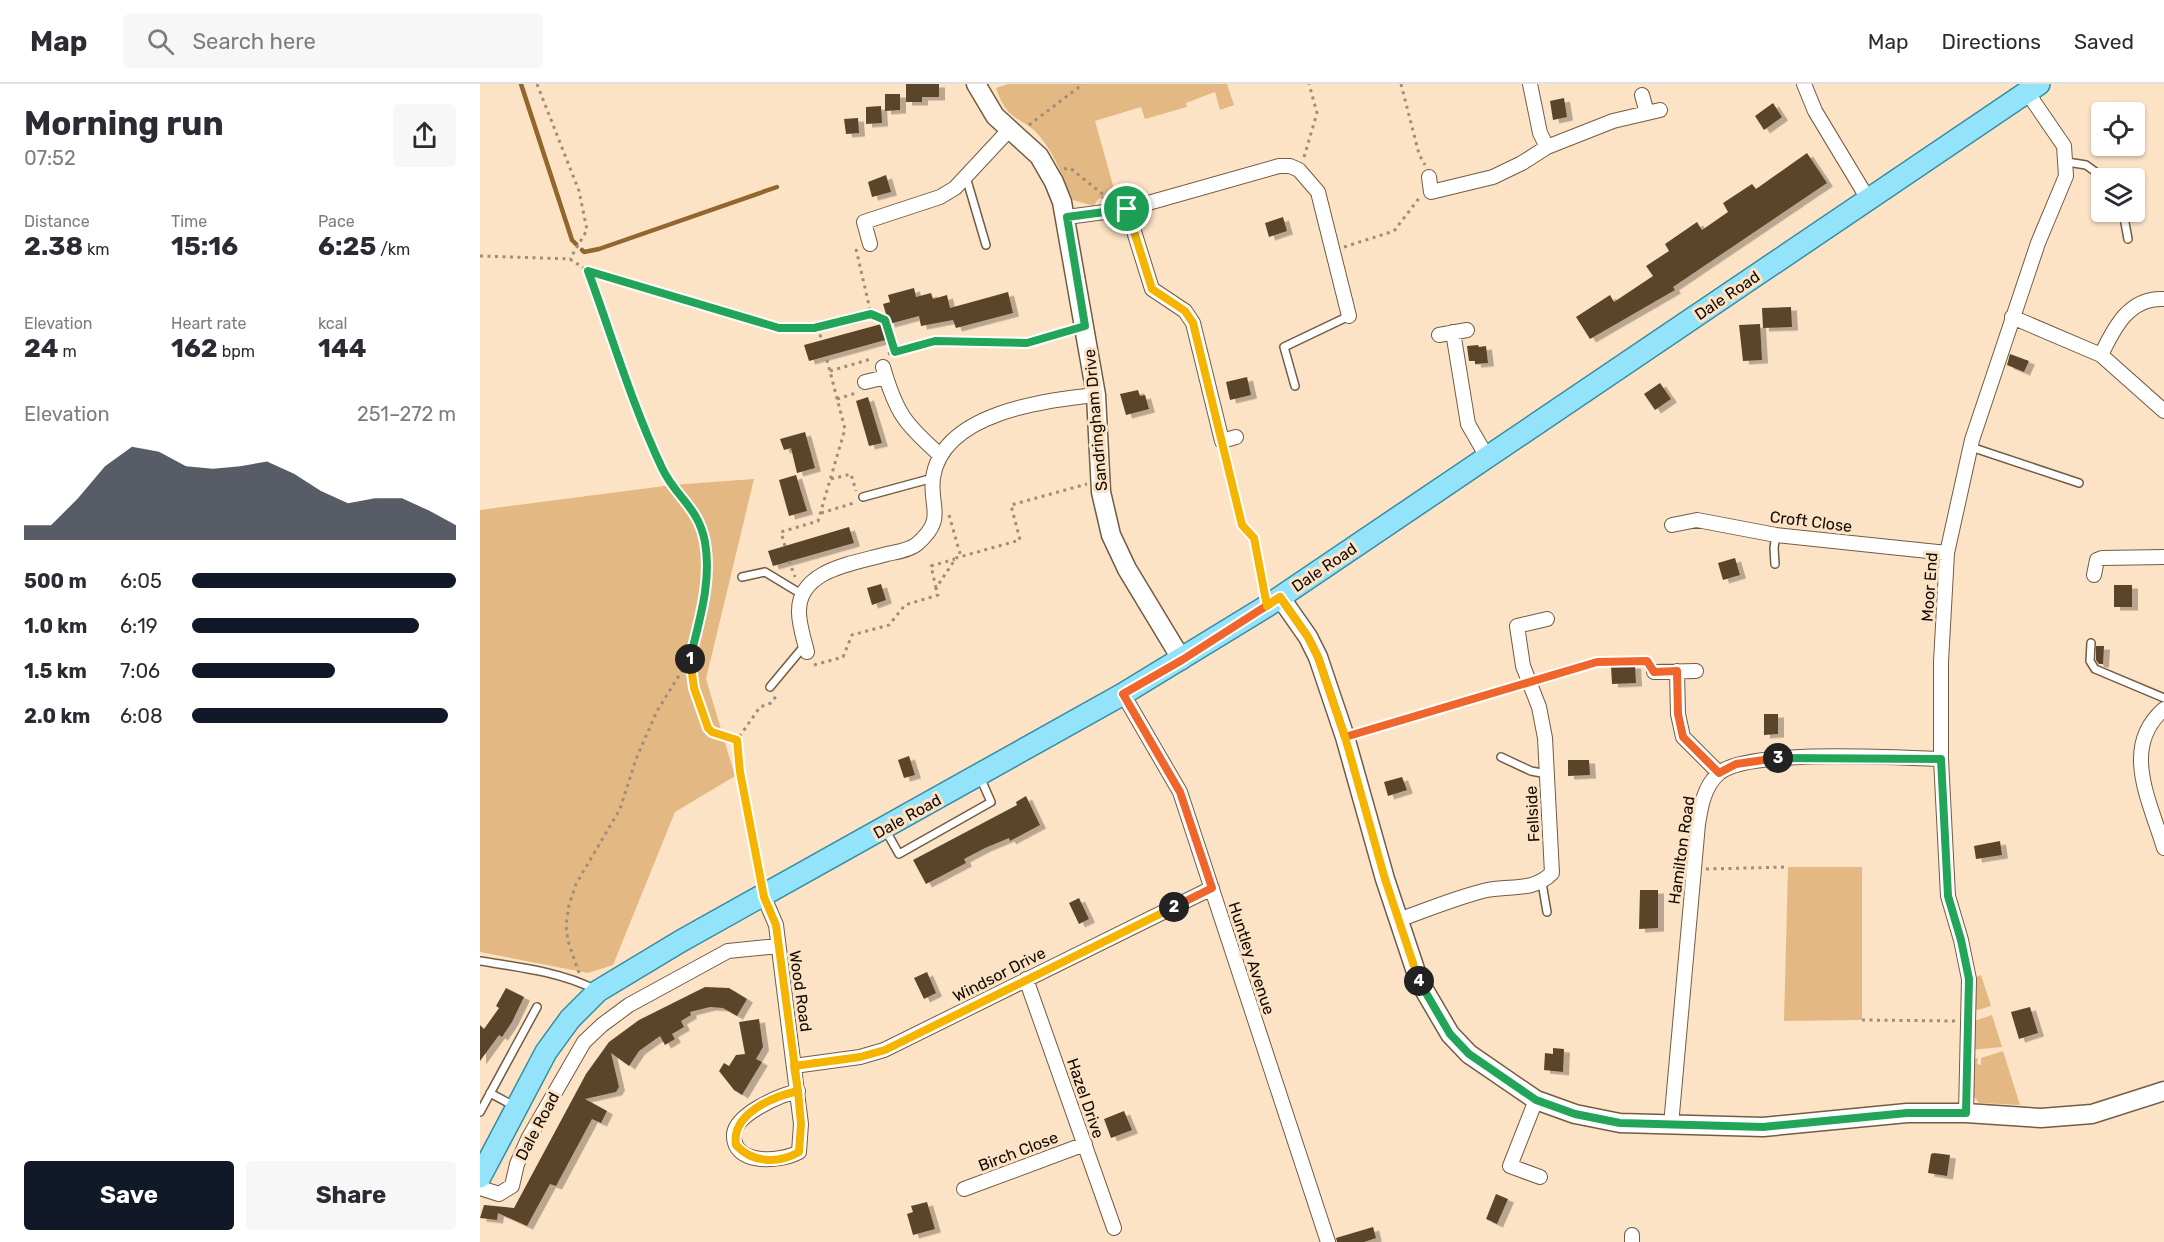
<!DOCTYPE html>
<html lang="en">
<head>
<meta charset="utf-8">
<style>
  :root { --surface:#fff; --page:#f7f7f7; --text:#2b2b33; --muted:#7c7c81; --line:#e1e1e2; --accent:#111827 }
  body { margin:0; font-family:Rubik,sans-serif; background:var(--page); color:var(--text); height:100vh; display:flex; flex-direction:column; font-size:22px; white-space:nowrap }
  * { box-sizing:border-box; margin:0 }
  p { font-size:20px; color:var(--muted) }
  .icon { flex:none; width:33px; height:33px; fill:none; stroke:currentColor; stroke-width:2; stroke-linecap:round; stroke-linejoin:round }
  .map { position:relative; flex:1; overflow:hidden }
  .side { display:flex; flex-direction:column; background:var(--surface); width:480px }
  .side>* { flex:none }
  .fabs { position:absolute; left:1611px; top:18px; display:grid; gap:12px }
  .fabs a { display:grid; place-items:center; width:54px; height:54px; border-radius:6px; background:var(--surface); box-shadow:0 2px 4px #0004; font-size:30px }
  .pin { position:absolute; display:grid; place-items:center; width:51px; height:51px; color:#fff; margin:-26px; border:3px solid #fff; border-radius:50%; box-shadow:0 2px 6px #0007 }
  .km { position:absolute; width:30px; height:30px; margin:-15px; border-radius:50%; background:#222; color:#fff; font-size:16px; line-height:30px; text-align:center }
  .round { display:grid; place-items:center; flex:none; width:63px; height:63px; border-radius:6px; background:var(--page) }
  .headline { display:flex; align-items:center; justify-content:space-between; height:102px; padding:0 24px }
  h1 { font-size:33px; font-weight:700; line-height:45px }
  .metrics { display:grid; grid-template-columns:repeat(3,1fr); gap:9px; height:102px; padding:6px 24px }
  .metrics div { display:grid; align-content:center }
  .metrics b { font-size:26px; font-weight:700 }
  .metrics small { font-size:16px; font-weight:400 }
  .metrics p { font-size:16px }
  .chart { height:168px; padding:12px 24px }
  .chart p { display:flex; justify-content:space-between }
  .chart svg { width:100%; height:108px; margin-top:6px; fill:var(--accent); opacity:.7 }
  .primary-button { display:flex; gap:12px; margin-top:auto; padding:12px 24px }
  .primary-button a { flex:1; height:69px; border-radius:6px; background:var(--accent); color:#fff; font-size:24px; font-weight:700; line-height:69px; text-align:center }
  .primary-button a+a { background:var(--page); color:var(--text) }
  ul { padding:0 24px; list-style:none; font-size:20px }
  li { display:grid; grid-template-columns:96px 72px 1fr; align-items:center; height:45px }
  li i { height:15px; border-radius:8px; background:var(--accent) }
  header { display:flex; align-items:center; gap:36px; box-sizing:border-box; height:84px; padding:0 30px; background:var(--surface); border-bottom:2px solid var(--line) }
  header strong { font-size:28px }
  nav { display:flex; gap:33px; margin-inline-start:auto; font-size:21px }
  .search { width:420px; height:54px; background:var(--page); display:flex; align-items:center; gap:15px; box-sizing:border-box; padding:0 21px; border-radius:6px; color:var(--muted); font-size:22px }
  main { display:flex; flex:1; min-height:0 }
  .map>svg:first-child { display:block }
  .green { fill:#e4b883 }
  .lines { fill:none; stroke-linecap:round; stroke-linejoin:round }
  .stream { stroke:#91662f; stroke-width:4.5 }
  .building { fill:#5a452b; filter:url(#shadow) }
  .lane-casing { stroke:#725c42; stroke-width:10 }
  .street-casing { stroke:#725c42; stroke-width:16 }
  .secondary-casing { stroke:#725c42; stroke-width:21 }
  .primary-casing { stroke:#378ca3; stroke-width:24 }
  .path { stroke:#9f8d78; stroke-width:3; stroke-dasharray:3 4.5; stroke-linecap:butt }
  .lane { stroke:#fff; stroke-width:7 }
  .street { stroke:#fff; stroke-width:14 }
  .secondary { stroke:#fff; stroke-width:18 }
  .primary { stroke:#93e4fb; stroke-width:21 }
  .split-1-casing { stroke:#fff; stroke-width:12 }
  .split-2-casing { stroke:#fff; stroke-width:12 }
  .split-3-casing { stroke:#fff; stroke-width:12 }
  .split-4-casing { stroke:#fff; stroke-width:12 }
  .split-5-casing { stroke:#fff; stroke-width:12 }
  .split-1 { stroke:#22a559; stroke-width:8 }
  .split-2 { stroke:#f5b400; stroke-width:8 }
  .split-3 { stroke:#f0652b; stroke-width:8 }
  .split-4 { stroke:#22a559; stroke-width:8 }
  .split-5 { stroke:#f5b400; stroke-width:8 }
  .labels { text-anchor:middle; stroke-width:6; stroke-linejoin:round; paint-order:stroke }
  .street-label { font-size:16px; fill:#120a03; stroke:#fde3c5 }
</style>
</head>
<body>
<header>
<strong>Map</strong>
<div class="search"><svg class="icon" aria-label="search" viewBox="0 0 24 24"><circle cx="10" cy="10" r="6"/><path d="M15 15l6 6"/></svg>Search here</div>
<nav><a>Map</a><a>Directions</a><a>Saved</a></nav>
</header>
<main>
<section class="side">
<div class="headline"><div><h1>Morning run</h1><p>07:52</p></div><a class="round"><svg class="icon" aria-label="share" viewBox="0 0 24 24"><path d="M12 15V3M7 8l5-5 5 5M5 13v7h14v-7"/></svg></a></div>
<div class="metrics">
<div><p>Distance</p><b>2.38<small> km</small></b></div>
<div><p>Time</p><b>15:16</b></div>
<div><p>Pace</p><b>6:25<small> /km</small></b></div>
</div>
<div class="metrics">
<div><p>Elevation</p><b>24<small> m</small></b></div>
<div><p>Heart rate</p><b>162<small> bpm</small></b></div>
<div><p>kcal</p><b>144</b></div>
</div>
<div class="chart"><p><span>Elevation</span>251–272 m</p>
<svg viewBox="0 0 160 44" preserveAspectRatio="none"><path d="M0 44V38L10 38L20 27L30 14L40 6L50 8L60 14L70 15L80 14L90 12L100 17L110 24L120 29L130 27L140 27L150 32L160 38V44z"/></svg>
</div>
<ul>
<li><b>500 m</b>6:05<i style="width:100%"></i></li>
<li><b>1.0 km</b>6:19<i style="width:86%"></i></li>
<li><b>1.5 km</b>7:06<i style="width:54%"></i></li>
<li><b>2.0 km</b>6:08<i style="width:97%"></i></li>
</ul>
<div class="primary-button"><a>Save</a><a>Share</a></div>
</section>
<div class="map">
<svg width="1684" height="1158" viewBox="0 0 1684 1158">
  <defs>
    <filter id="shadow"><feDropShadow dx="6" dy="3.5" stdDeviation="0" flood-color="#0004"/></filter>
  </defs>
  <rect width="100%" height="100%" fill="#fde3c5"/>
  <!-- green -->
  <path class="green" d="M528 0H747L754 21 740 26 735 8 706 19 707 23 665 35 661 23 615 37 636 112 618 115 614 122 593 116C584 96 575 71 561 54 543 31 528 41 516 4Z
    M274 395 226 595 255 692 195 728 133 881 108 889 0 868V426L192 401Z
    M1308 783H1382V936L1304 937Z
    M1501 891 1511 922 1498 926 1493 924 1494 894Z
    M1512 931 1522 963 1491 966 1494 937Z
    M1523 967 1540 1021 1499 1019 1491 1009 1492 976 1498 974 1497 980 1501 981V974Z"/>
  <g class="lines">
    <!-- stream -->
    <path class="stream" d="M41 0 92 156 96 160
      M102 166 104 168 119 165 297 103"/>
  </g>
  <!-- building -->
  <path class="building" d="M426 0H459V13H442V18H426Z
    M405 10H420V26L405 27Z
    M1084 14 1087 33 1073 36 1070 17Z
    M1293 19 1302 33 1284 46 1275 32Z
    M401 22 402 39 386 40V23Z
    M378 34 379 49 366 50 364 35Z
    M1327 69 1347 99 1193 203 1195 206 1110 255 1096 233 1130 211 1134 218 1173 192 1166 182 1189 167 1185 160 1217 138 1222 146 1248 128 1243 119 1272 100 1276 105Z
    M406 91 411 108 392 113 388 98Z
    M803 133 807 147 789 153 785 139Z
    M434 204 436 213 451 209 453 215 467 211 470 224 528 208 533 229 476 244 473 236 441 242 439 232 409 240 403 220 410 218 408 211Z
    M1311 223 1312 243 1283 244 1282 224Z
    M405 239 409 255 329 277 324 261Z
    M1280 240 1282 276 1263 277 1259 241Z
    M998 261 999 263 1006 262 1008 279 995 280V277H989L987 262Z
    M1530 270 1549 277 1544 288 1527 281Z
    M767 293 771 311 750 316 746 298Z
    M1180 299 1191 315 1175 326 1164 310Z
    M658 306 660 312 665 311 669 325 646 331 640 310Z
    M388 313 402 359 389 362 376 317Z
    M325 348 335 384 317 389 311 364 304 366 300 355Z
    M316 391 327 427 309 432 299 396Z
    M369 443 374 459 293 482 288 467Z
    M1255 474 1260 491 1243 496 1238 479Z
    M401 500 406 516 392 521 387 504Z
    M1634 501H1652V523H1634Z
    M1616 562H1624L1623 580H1619L1616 576Z
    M1155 581 1156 599 1132 600 1131 582Z
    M1284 630H1298V650L1284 651Z
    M429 672 435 691 424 694 418 676Z
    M1088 676H1109L1110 691 1088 692Z
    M922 693 927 706 908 712 904 698Z
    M546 712 560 741 530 757 529 754 505 764 484 775 486 779 446 800 433 776 537 721 536 718Z
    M1520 757 1522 771 1496 775 1494 762Z
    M1160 806H1178V844L1159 845Z
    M599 814 609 835 599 840 589 819Z
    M447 888 456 909 444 915 434 894Z
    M225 903 249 904 267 915 257 932 243 924 230 923 210 928 211 931 201 937 204 943 192 950 195 955 185 961 180 952 159 967 149 982 131 969 139 1003 136 1008 105 1015 127 1027 121 1039 112 1035 76 1102 70 1100 47 1142 18 1129 17 1136 0 1134 4 1121 34 1124 106 990 129 958 159 936Z
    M26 904 44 913 32 938 22 953 19 951 0 977V941L4 945 19 924 16 922Z
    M1550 923 1558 949 1539 955 1531 928Z
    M279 935 283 963 276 975 282 978 262 1011 254 1006 239 987 244 979 249 982 256 971 265 970 259 938Z
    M1073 964 1084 965 1083 988 1064 986 1065 969 1073 970Z
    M644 1027 652 1046 631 1054 624 1035Z
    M1454 1069 1470 1071 1467 1092 1448 1089 1451 1070Z
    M1016 1110 1028 1115 1017 1140 1006 1135Z
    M447 1118 455 1145 433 1151 427 1130 433 1128 431 1122Z
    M893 1143 896 1154 884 1158H857L856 1154Z"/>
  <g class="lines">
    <!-- lane casing -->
    <g class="lane-casing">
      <path id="lane" d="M1587 78 1606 81 1624 94
        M486 93 506 161
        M1643 128 1648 155
        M815 302 804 263 869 232
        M1491 363 1599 399
        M383 413 453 394
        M1295 480 1294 464 1296 451
        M262 493 285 488 323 511
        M1611 559 1610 577 1615 585 1684 614
        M290 603 325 561
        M1021 673 1051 687 1067 690
        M406 747 419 770 511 718 500 693
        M1062 799 1067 828
        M0 877C38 883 81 888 116 906
        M10 1009 34 1022
        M0 1028 57 923"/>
    </g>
    <!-- street casing -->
    <g class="street-casing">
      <path id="street" d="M1050 0 1060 49 1067 63
        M1324 0 1335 27 1388 115
        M1162 11 1167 29
        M949 93 951 108 1013 93 1042 79 1067 63 1133 37 1180 26
        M647 125 672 205 705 227 713 239 742 357 756 353
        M587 133 647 125 799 82H810L819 86 838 108 869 232
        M390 160 384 138 460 113 475 104 529 46
        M1532 233 1621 271 1684 327
        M973 248 988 340 1007 373
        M959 251 987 246
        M1621 271C1634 244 1649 213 1684 215
        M403 283C416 329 425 340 460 371
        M385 298 406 293
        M1192 441 1217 436 1296 451 1467 469
        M1614 491 1617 476 1622 474 1684 473
        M327 568C324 555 319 541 319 528 318 485 376 479 407 470 416 468 430 466 437 460 467 434 449 423 453 394 462 329 565 316 616 311
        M1197 587 1198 630 1203 653 1239 689
        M1174 588 1216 587
        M643 610 700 708 848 1158
        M1684 625C1640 663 1670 717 1684 764
        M284 813 296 841 321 1040 319 1068C301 1078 252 1082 254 1050 256 1030 300 1011 318 1007
        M918 836C947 826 977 813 1007 806 1031 801 1053 808 1072 789L1065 654 1059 623 1043 582 1037 542 1067 535
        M546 895 634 1144
        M314 982 380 973 404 966 732 804
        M1056 1016 1030 1082 1060 1093
        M1486 1029 1489 895 1481 856 1468 812 1461 675V578L1467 469 1492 356 1558 159 1586 92 1584 62 1547 8
        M1191 1041 1218 740C1221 722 1224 703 1238 690 1265 664 1419 674 1461 675
        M0 1104 19 1110 32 1102 37 1080 48 1055 104 958 122 941 149 921 248 867 298 862
        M484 1105 605 1060
        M1152 1151V1158"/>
    </g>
    <!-- secondary casing -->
    <g class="secondary-casing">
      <path id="secondary" d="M496 0 515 32 559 72 574 98 582 118 616 311 621 408 631 451 647 485 702 576
        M800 513 828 553 838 573 865 653 905 795 939 897 970 950 989 970 1056 1016 1095 1030 1140 1039 1283 1043 1427 1029H1486L1561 1034 1612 1030 1684 1007"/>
    </g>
    <!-- primary casing -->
    <g class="primary-casing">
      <path id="primary" d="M0 1093 66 968 90 935 118 907 201 857 643 610 787 522 1559 0"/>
    </g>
    <!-- path -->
    <path class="path" d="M57 0 99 107 107 146 90 175
      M921 0 939 70 945 81
      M549 41 603 0
      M824 73 837 29 829 0
      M584 85 590 84 625 112 623 115
      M864 163 914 147 940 113
      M376 165 391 230 405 235 415 268
      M0 172 90 175 108 187 299 244H334L391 230
      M339 243 341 256
      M408 270 443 258 547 259 589 246
      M350 287 391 275
      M357 315 376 309
      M744 369 762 441 774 455 784 505
      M351 395 371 390 376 407
      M341 429 374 419
      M469 431 481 473
      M305 462 301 448 338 437 365 345 346 272
      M309 477 315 493
      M456 504 451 482 475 475
      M210 576C213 594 216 633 230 646 236 651 250 652 257 656
      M334 581 363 573 372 551 409 541 425 521 458 511 456 504 476 474 540 456 531 421 607 400
      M1063 594 1117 578 1165 577
      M879 649 1036 602
      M1226 785 1308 783
      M280 792 257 675V656L280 623 291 619 297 611
      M99 889 88 857 86 842 89 821 96 800 140 725 156 675 177 627 210 574 217 551 228 480 219 436 182 386 108 187
      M1382 936 1475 937"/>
    <!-- lane -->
    <use href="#lane" class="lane"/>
    <!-- street -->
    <use href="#street" class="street"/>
    <!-- secondary -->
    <use href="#secondary" class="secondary"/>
    <!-- primary -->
    <use href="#primary" class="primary"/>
  </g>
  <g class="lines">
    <!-- split-1 casing -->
    <g class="split-1-casing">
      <path id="split-1" d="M210 575C219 537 232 498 225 458 218 422 196 414 182 384 152 321 132 252 108 187L299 244H334L391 230 405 236 415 268 455 257 547 259 605 242 587 133 647 125"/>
    </g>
    <!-- split-2 casing -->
    <g class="split-2-casing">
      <path id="split-2" d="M210 575 214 604 228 644 232 648 257 656 260 688 284 813 296 841 318 1007 321 1040 319 1068C298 1080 272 1079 256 1061 251 1030 292 1013 318 1007L314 982 380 973 405 966 694 823"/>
    </g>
    <!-- split-3 casing -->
    <g class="split-3-casing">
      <path id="split-3" d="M694 823 732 804 700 708 643 610 702 576 800 513 828 553 838 573 865 653 1117 578 1167 577 1174 588 1197 587 1198 630 1203 653 1239 689 1256 680 1298 674"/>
    </g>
    <!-- split-4 casing -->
    <g class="split-4-casing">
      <path id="split-4" d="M939 897 970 950 989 970 1056 1016 1095 1030 1140 1039 1283 1043 1427 1029H1486L1489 895 1481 856 1468 812 1461 675 1298 674"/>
    </g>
    <!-- split-5 casing -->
    <g class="split-5-casing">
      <path id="split-5" d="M647 125 672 205 705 227 713 239 762 441 774 454 787 522 800 513 828 553 838 573 865 653 905 795 939 897"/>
    </g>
    <!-- split-1 -->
    <use href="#split-1" class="split-1"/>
    <!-- split-2 -->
    <use href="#split-2" class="split-2"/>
    <!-- split-3 -->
    <use href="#split-3" class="split-3"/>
    <!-- split-4 -->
    <use href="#split-4" class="split-4"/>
    <!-- split-5 -->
    <use href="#split-5" class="split-5"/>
  </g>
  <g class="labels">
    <!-- street labels -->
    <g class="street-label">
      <text transform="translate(1247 211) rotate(-34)" y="6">Dale Road</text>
      <text transform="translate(615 336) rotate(-95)" y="6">Sandringham Drive</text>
      <text transform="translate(1331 437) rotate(7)" y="6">Croft Close</text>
      <text transform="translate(844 483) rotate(-34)" y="6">Dale Road</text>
      <text transform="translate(1449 503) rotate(-86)" y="6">Moor End</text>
      <text transform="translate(1052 730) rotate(-93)" y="6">Fellside</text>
      <text transform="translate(427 732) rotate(-29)" y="6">Dale Road</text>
      <text transform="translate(1201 766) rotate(-82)" y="6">Hamilton Road</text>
      <text transform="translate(772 874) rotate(72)" y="6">Huntley Avenue</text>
      <text transform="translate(519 890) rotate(-27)" y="6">Windsor Drive</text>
      <text transform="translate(321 907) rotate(82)" y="6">Wood Road</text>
      <text transform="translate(606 1014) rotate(71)" y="6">Hazel Drive</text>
      <text transform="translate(57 1042) rotate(-62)" y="6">Dale Road</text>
      <text transform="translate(538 1067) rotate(-21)" y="6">Birch Close</text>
    </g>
  </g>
</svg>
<div class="fabs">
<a><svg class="icon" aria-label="locate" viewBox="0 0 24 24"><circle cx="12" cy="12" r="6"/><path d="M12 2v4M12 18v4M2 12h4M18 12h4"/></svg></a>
<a><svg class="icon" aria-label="layers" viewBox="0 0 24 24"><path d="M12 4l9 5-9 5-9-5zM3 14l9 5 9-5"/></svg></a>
</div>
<div class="pin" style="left:647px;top:125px;background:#1e9e55"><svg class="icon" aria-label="arrive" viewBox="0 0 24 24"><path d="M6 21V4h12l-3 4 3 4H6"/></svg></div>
<b class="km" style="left:210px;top:575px">1</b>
<b class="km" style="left:694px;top:823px">2</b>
<b class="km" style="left:1298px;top:674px">3</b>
<b class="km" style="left:939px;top:897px">4</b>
</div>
</main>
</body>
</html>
